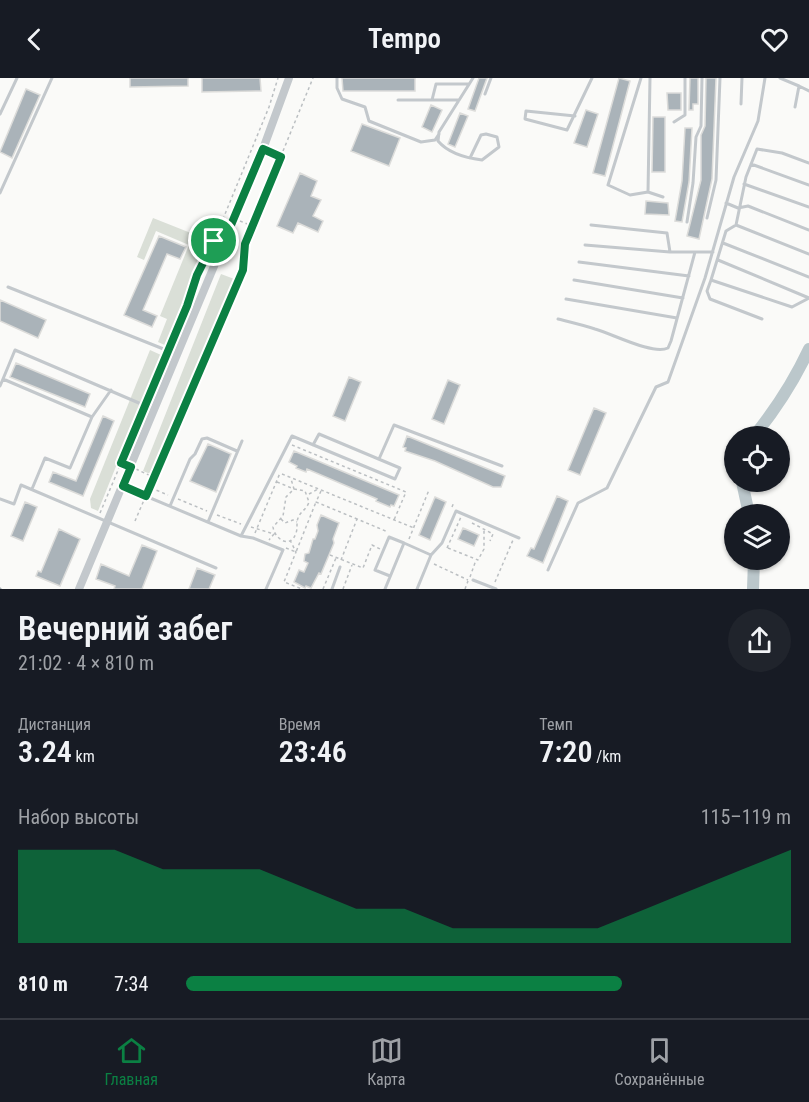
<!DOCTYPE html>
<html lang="ru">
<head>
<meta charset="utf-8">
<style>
  :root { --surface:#171b24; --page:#20242c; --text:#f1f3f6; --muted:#9ea1a6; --line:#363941; --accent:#0b8043 }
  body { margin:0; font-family:"Roboto Condensed",sans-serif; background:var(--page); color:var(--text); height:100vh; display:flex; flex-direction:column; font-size:22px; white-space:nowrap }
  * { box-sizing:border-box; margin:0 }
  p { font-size:20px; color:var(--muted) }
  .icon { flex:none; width:33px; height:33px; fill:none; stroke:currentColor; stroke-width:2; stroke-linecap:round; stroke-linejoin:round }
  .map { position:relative; height:511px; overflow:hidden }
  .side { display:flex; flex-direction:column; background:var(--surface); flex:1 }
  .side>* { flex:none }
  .tools { position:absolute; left:724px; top:348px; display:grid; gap:12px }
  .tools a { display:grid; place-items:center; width:66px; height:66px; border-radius:50%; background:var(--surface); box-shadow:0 2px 4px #0004; font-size:30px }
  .pin { position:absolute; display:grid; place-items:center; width:51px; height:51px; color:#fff; margin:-26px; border:3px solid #fff; border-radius:50%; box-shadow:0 2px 6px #0007 }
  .round { display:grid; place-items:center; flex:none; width:63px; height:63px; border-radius:32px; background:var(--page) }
  .headline { display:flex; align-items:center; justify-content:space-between; height:102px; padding:0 18px }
  h1 { font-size:33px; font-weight:600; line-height:45px }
  .stats { display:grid; grid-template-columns:repeat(3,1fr); gap:9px; height:102px; padding:6px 18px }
  .stats div { display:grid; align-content:center }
  .stats b { font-size:30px; font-weight:600 }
  .stats small { font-size:16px; font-weight:400 }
  .stats p { font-size:16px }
  .chart { height:168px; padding:12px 18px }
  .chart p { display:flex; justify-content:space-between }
  .chart svg { width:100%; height:108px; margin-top:6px; fill:var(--accent); opacity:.7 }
  ul { padding:0 18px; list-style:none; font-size:20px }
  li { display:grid; grid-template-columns:96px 72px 1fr; align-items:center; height:45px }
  li i { height:15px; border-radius:8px; background:var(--accent) }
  header { display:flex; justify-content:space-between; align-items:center; height:78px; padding:0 18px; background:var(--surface); font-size:27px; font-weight:600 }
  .tabs { display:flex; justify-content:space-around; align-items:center; height:84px; border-top:2px solid var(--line); background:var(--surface); font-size:16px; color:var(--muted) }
  .tabs a { display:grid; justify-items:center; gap:3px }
  .tabs .active { color:var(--accent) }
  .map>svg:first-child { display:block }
  .green { fill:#dadfd7 }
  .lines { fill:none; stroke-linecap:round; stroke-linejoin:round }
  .river { stroke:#bbc7cb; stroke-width:12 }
  .building { fill:#aab3b9; stroke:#dcdcda; stroke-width:1.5 }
  .path { stroke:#bbbfc2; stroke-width:1.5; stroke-dasharray:3 3; stroke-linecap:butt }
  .service { stroke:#c3c8cc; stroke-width:3 }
  .tertiary { stroke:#c3c8cc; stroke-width:8 }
  .tram { stroke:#a2aab0; stroke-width:1.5 }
  .route-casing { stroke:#fff; stroke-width:12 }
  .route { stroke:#0b8043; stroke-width:8 }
</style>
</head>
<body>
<header><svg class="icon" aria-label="back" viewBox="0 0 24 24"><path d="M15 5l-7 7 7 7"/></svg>Tempo<svg class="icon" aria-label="heart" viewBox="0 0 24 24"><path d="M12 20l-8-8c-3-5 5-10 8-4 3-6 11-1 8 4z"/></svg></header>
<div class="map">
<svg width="809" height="511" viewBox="0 0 809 511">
  <rect width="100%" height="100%" fill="#fafaf8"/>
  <!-- green -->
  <path class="green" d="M153 140 211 163 169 269 158 264 167 241 160 238 189 167 156 153 144 182 137 179Z
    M221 196 237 202 158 399 143 393Z
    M150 272 161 277 98 433 91 430 90 421Z"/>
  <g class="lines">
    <!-- river -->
    <path class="river" d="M754 358C776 331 794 303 809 271
      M742 404 749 436
      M753 511 754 482"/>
  </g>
  <!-- building -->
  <path class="building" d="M130 0H188V8L130 9Z
    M202 0H260L261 13 202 14Z
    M342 0H415V13H343Z
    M479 0H487L475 33 468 31Z
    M619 0 630 3 605 98 593 95Z
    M690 0H698V26H693V32H689Z
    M706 0H716L712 101 699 161 687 158 701 102V57L705 48Z
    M26 11 40 17 12 80 0 74Z
    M667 15H681V32H668Z
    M431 27 442 32 432 54 422 49Z
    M586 32 598 36 587 69 574 65Z
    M460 35 468 38 455 69 448 66Z
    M653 39H665V94H652Z
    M362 46 400 60 389 88 351 73Z
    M685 50H692L689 104 682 144 675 143 682 103Z
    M300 95 317 103 311 118 321 122 313 138 323 143 318 154 298 145 293 155 277 148Z
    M646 123 668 125 669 137 645 136Z
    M159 158 186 169 180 181 167 176 143 232 157 238 152 249 124 237Z
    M0 222 46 242 38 260 0 243Z
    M16 285 90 316 85 329 10 299Z
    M349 299 361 304 345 343 333 338Z
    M448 302 460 307 444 346 432 341Z
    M594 330 606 335 580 397 568 392Z
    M103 338 114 343 83 418 49 404 53 394 76 403Z
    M407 358 505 398 501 409H493L435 383 405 373 406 370 403 369Z
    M208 366 231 376 216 414 190 403Z
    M294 373 399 417 394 428 391 427 390 429 376 423 377 421 307 391 306 394 296 390 297 388 289 384Z
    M557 418 568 423 543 485 527 478 531 470 534 471Z
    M435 419 446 424 430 462 419 457Z
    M25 424 37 429 23 463 11 458Z
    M321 437 339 445 333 461 334 465 321 496 319 495 311 510 306 508 305 510 294 504 299 492 304 494 308 485 304 483 305 476 309 475 313 461H315L318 453 317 447Z
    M463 450 479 457 474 468 458 461Z
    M59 451 80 461 60 508 36 498 38 493 41 494Z
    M142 467 157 473 142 511H114L115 508 96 501 101 486 129 498Z
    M197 490 215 497 209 511H189Z"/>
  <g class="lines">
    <!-- path -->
    <path class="path" d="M283 73 313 0
      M240 143 252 148
      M216 158 269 29 278 0
      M170 269 187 228 197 197 212 168
      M147 324 167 276
      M292 367 406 414 394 442
      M136 391 153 399
      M282 396 414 450
      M277 404 294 411 291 401
      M151 410 168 417
      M294 411 305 413 309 424C307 431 300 434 298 440 296 445 298 450 296 455 291 471 275 462 273 449L283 438 286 419Z
      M321 413 316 424 357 441
      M147 415 242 196 245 166 279 83
      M309 416 318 411
      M178 421 207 433
      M452 429 454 424
      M100 435 144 331
      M217 437 241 446
      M281 441 285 445 293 442 297 444
      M135 443 144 422
      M472 445 493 456 490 463
      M251 449 274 456 269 462
      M255 455 280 395
      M409 461 429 412
      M290 462 296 474 284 504 302 511
      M286 470 296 474 316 424
      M447 470 461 439
      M448 470 478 482 484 471V452
      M330 477 363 490 372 467 380 471
      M341 482 357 441 388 454
      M434 486 468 502
      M470 499 476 482
      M495 504 513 462
      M323 511 336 480
      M343 511 352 487
      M465 511 468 503"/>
    <!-- service -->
    <path class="service" d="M337 0V10L342 21 365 29 369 43 421 64 435 62 439 56
      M641 0 608 107 630 117 648 114 650 0
      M780 0 799 8 795 29
      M799 8 809 13
      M485 16 491 0
      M398 22H459
      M432 22 436 6H468
      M741 26 742 0
      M0 36 17 0
      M575 38 526 33 525 41 567 52 592 0
      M674 44 685 37V0
      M264 72 281 79
      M470 80 481 57 486 56 497 59 499 69 482 82C466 80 449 76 438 63L439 54 473 0
      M809 85 782 75 757 71 746 99 736 147 726 153 711 202 792 229 809 220
      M751 86 809 107
      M744 106 809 129
      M648 114 663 119
      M0 115 52 0
      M726 125 738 130 748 128 809 152
      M707 140 716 102 720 0
      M687 144 693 105 696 59 701 48 702 0
      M591 147 667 155 670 174H713
      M736 147 809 176
      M211 161 221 166
      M723 165 809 199
      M585 167 670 174
      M718 182 809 220
      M579 184 689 198
      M574 202 683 220
      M711 202 707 213 710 221 762 241
      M8 209 176 276
      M566 221 677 240
      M558 241C570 244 583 247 595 251 613 256 652 277 668 270L671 263 695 174
      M3 301 15 272 153 331
      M0 308 3 301 92 339 111 312
      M379 381 394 347 502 388
      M124 409 241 458 253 460 283 472 266 511
      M32 411 45 380 70 390 92 339
      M0 421 14 426 21 407 216 490
      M170 428 190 381 195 376 202 361 207 360 237 373
      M208 444 242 363
      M241 458 292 358 395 401 400 390 319 356 313 367
      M548 492 578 425 607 410 656 309 668 304 705 200 734 99 758 43 765 0
      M390 498 375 492 389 459 404 465
      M473 502 496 511
      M332 511 340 489
      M385 511 404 465 431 477
      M417 511 431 477 442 465 456 433 519 460"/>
    <!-- tertiary -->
    <path class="tertiary" d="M79 511 263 71 289 0"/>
    <!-- tram -->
    <path class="tram" d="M0 510 1 511"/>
  </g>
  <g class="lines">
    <!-- route casing -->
    <g class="route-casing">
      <path id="route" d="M263 71 281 79 245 166 243 192 146 418 123 408 131 389 121 385 187 228 197 197 214 163 223 166Z"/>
    </g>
    <!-- route -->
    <use href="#route" class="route"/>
  </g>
</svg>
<div class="tools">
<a><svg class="icon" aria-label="locate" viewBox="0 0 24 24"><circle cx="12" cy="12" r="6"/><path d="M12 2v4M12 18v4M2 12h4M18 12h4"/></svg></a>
<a><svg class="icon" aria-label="layers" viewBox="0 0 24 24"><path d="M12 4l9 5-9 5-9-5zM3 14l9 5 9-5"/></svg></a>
</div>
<div class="pin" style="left:214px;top:163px;background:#1e9e55"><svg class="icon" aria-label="arrive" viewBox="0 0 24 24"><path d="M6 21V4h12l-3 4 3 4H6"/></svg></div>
</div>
<section class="side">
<div class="headline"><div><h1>Вечерний забег</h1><p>21:02 · 4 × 810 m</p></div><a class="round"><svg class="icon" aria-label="share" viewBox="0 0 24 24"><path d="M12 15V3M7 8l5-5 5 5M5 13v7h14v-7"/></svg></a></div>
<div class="stats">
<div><p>Дистанция</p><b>3.24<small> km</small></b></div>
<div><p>Время</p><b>23:46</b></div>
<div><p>Темп</p><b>7:20<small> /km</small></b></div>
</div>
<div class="chart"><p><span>Набор высоты</span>115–119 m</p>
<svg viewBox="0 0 160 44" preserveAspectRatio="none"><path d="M0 44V6L10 6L20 6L30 14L40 14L50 14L60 22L70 30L80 30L90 38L100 38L110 38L120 38L130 30L140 22L150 14L160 6V44z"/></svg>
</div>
<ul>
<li><b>810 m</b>7:34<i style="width:72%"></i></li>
</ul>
</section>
<nav class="tabs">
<a class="active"><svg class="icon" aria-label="home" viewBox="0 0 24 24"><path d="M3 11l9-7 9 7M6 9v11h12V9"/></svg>Главная</a>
<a><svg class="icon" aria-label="map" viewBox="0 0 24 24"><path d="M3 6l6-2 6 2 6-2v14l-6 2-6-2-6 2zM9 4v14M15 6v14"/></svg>Карта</a>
<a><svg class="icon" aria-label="saved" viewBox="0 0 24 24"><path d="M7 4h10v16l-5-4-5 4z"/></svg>Сохранённые</a>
</nav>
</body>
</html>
